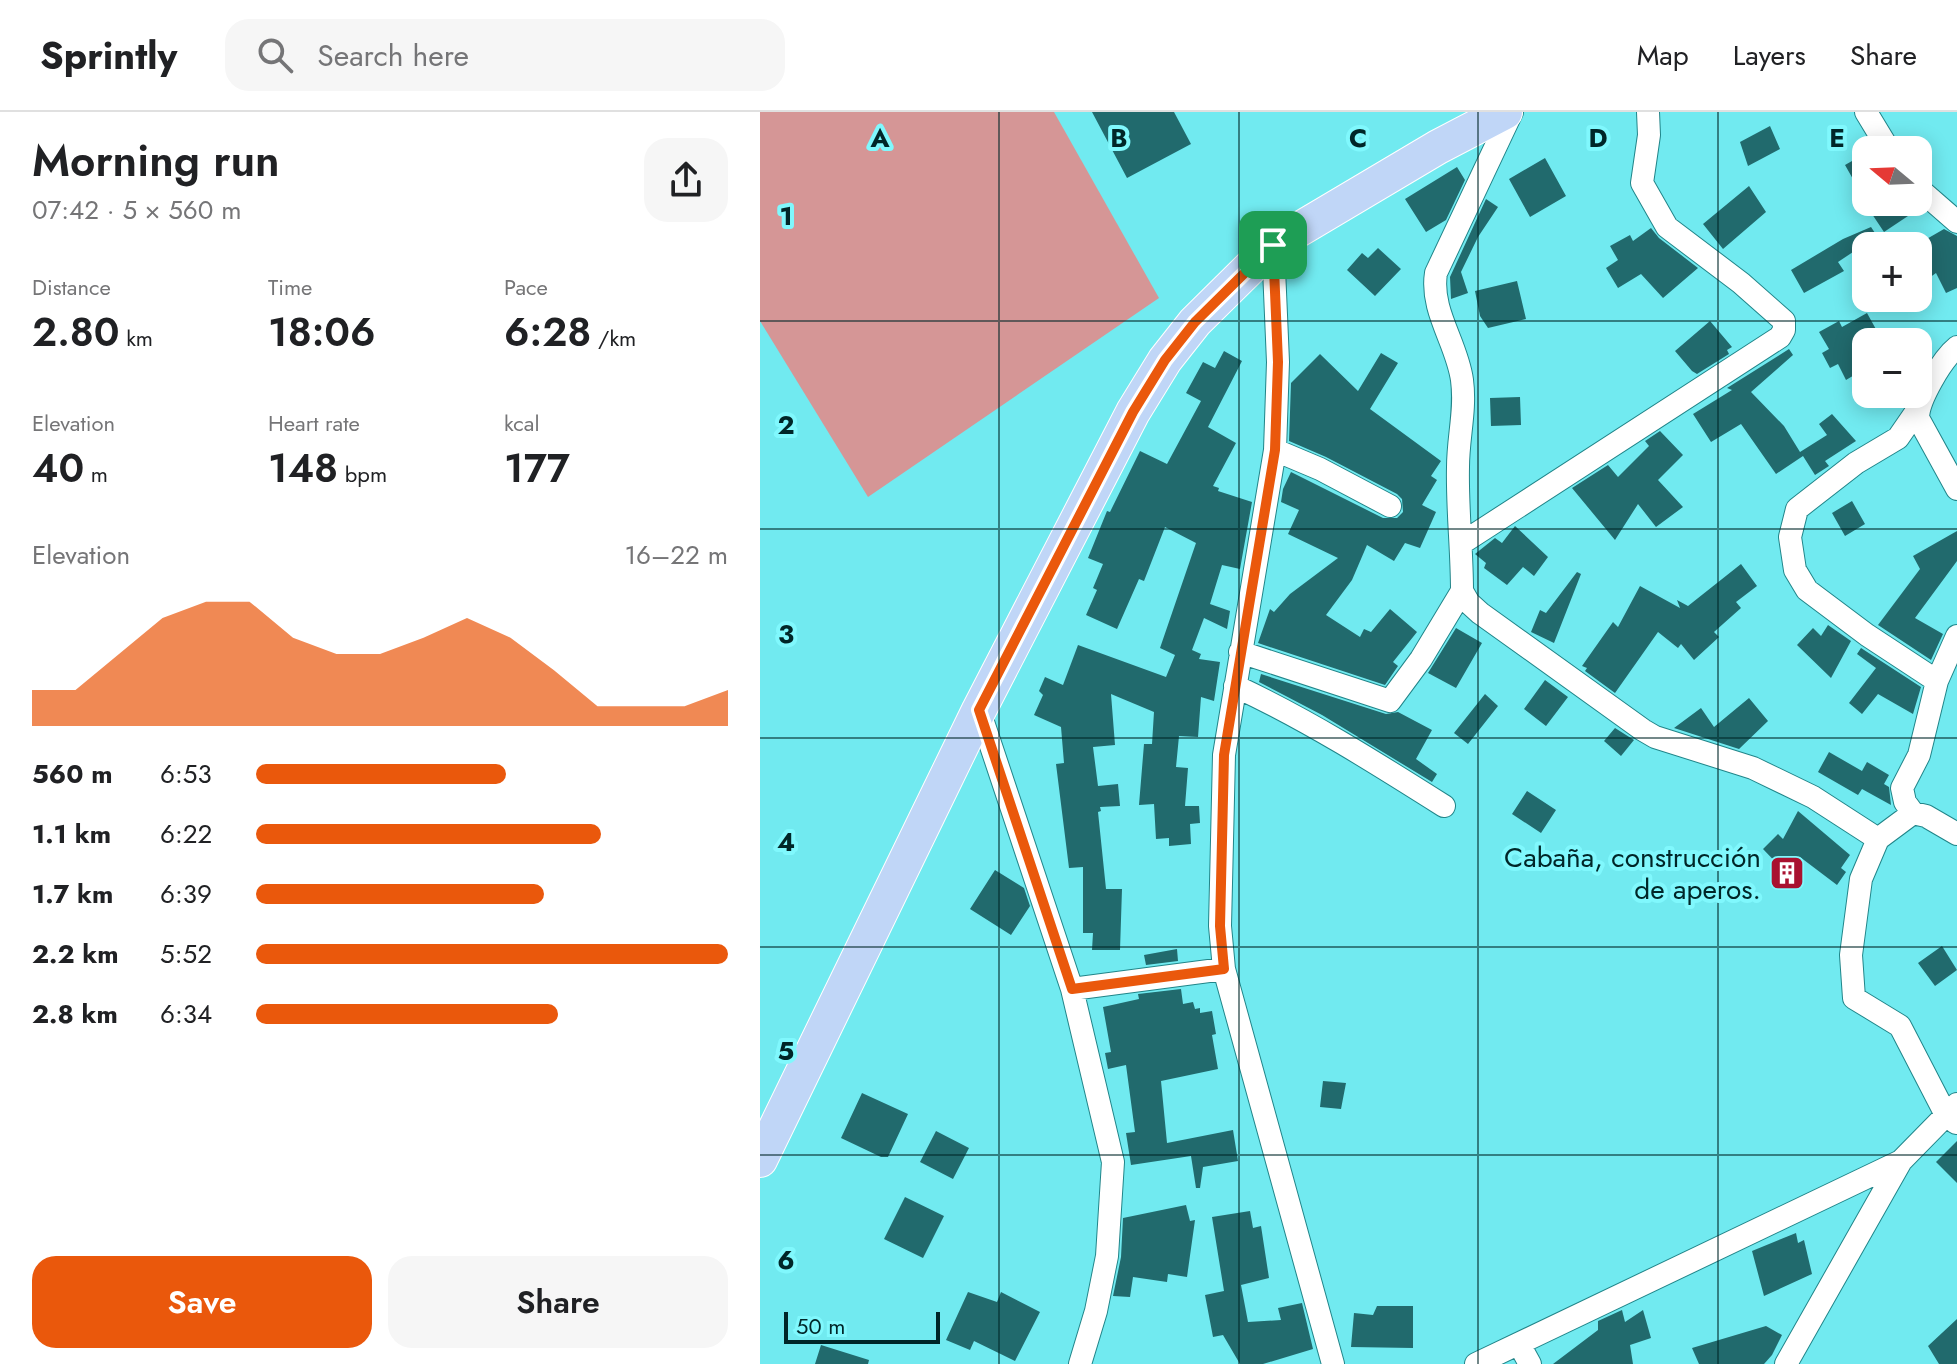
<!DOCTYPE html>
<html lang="en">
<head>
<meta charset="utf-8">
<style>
  :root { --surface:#fff; --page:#f6f6f6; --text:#202124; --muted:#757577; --line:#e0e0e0; --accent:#ea580c }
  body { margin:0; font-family:Jost,sans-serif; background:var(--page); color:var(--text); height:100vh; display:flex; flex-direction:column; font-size:30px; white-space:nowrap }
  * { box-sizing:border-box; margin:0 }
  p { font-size:26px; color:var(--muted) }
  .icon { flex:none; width:44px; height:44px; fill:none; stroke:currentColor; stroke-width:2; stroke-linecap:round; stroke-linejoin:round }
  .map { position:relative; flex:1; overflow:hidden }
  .sheet { display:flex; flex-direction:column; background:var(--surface); width:760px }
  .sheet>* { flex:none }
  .needle { width:52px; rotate:289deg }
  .controls { position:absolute; left:1092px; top:24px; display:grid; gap:16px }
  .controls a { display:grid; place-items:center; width:80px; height:80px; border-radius:16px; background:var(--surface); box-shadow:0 4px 20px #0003; font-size:40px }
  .scale { position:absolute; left:24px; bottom:20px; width:156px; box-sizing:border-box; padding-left:8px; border:4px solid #002628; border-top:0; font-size:22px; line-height:28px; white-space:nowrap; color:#002628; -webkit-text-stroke:6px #80f8fd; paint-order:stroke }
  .pin { position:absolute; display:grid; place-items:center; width:68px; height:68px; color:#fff; margin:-34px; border-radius:16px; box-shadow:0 4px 12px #0006 }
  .round { display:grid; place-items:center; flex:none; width:84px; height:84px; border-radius:24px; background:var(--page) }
  .head { display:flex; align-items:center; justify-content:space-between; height:136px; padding:0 32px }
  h1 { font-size:44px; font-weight:600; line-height:60px }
  .figures { display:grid; grid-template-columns:repeat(3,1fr); gap:12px; height:136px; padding:8px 32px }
  .figures div { display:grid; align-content:center }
  .figures b { font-size:40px; font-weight:600 }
  .figures small { font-size:22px; font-weight:400 }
  .figures p { font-size:22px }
  .chart { height:224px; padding:16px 32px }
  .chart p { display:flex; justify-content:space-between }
  .chart svg { width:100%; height:144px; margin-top:8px; fill:var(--accent); opacity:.7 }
  .primary-button { display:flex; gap:16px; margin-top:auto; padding:16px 32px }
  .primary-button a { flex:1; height:92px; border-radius:24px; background:var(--accent); color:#fff; font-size:32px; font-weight:600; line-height:92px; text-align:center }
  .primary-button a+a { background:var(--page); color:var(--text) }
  ul { padding:0 32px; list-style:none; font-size:26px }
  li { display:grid; grid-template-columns:128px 96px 1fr; align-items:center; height:60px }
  li i { height:20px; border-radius:10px; background:var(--accent) }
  header { display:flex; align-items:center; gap:48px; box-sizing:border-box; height:112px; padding:0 40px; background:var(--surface); border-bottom:2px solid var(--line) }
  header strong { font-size:38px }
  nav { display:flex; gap:44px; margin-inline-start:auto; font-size:28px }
  .search { width:560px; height:72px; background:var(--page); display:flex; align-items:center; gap:20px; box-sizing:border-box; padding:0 28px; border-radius:24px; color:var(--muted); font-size:30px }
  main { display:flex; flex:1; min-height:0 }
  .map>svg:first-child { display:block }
  .green { fill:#d59696 }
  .building { fill:#216a6d }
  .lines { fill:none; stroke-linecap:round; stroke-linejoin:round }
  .street-casing { stroke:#218589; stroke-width:24 }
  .primary-casing { stroke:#fff; stroke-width:36 }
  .street { stroke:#fff; stroke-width:22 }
  .primary { stroke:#c0d6f7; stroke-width:34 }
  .route-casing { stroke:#fff; stroke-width:16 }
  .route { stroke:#ea580c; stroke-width:10 }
  .grid { fill:none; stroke:#002628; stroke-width:2; stroke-opacity:0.55 }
  .labels { text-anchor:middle; stroke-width:8; stroke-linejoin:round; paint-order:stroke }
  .poi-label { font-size:28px; fill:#002628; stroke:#80f8fd; text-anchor:end }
  .grid-label { font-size:26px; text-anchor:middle; font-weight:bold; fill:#002628; stroke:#80f8fd; stroke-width:8; stroke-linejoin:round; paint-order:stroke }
</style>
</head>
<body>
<header>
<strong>Sprintly</strong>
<div class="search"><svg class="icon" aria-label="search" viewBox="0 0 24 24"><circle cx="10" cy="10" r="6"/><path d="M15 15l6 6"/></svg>Search here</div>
<nav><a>Map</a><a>Layers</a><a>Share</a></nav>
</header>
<main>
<section class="sheet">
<div class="head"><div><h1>Morning run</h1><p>07:42 · 5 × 560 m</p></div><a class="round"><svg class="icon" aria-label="share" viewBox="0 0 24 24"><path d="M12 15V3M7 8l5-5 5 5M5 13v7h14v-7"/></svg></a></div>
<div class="figures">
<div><p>Distance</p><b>2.80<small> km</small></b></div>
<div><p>Time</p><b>18:06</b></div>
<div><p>Pace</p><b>6:28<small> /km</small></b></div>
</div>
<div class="figures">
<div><p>Elevation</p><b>40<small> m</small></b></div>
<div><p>Heart rate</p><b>148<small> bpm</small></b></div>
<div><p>kcal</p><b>177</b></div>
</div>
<div class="chart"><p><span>Elevation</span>16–22 m</p>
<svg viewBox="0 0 160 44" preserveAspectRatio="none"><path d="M0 44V33L10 33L20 22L30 11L40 6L50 6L60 17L70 22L80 22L90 17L100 11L110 17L120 27L130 38L140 38L150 38L160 33V44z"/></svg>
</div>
<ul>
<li><b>560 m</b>6:53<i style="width:53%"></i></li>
<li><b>1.1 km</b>6:22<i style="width:73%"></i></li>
<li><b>1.7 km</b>6:39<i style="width:61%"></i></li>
<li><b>2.2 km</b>5:52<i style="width:100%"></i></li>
<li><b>2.8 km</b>6:34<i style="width:64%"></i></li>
</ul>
<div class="primary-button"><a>Save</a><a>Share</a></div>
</section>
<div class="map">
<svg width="1197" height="1252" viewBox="0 0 1197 1252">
  <rect width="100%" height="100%" fill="#71eaf0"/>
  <!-- green -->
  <path class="green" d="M0 0H294L399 186 108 385 0 209Z"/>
  <!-- building -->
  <path class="building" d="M332 0H414L431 32 367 66Z
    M1010 14 1020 37 988 54 980 30Z
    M1106 41V90L1085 53Z
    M785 46 806 84 770 105 749 67Z
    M697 55 705 68 686 108 666 120 645 87Z
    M989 74 1006 100 963 137 943 112Z
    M726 87 738 95 718 125 701 160 708 181 691 187 690 165Z
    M1104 90H1153L1160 96 1124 120Z
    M1111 115 1117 124 1078 150 1084 159 1044 181 1031 158 1083 127Z
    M891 116 899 126 938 156 903 186 881 162 858 176 846 156 858 148 850 134 870 123 873 129Z
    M1184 117 1197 124V176L1186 181 1176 161 1169 166 1158 146V132Z
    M618 136 641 157 615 184 587 158 602 141 608 146Z
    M757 169 766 207 728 216 720 204 715 179Z
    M1107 201 1123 230H1106V256L1086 268 1078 252 1070 256 1062 241 1069 237 1059 220 1079 209 1082 215Z
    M950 209 972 235 967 238 969 242 937 262 932 259 915 239Z
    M1029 237 1033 243 991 280 1024 314 1040 340 1067 323 1059 312 1072 302 1096 329 1065 349 1069 354 1055 363 1043 344 1016 362 981 312 951 330 933 302 972 278 967 276Z
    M464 239 482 249 448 315 476 331 453 374 459 376 458 379 492 390 480 457 462 453 450 492 470 499 467 517 444 506 432 538 441 542 439 547 460 550 454 589 441 585 438 625 419 624 416 655 428 656 425 694H439L440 711 430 712 431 732 409 734V726L396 727 394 692 379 693 384 632H392L394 600 351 582 355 633 333 635 338 674 358 672 360 694 340 695 341 699 338 700 346 777H362L360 838H332L333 821H323V755L309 756 296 652 304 651 301 615 274 603 283 583 279 579 285 565 303 573 318 533 406 565 415 543 400 536 436 431 405 415 384 469 379 467 357 517 326 503 337 478 333 476 343 452 328 446 347 399 350 400 380 339 407 352 441 289 426 281 443 250 455 256Z
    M621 241 638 251 610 297 681 349 671 364 677 368 662 393 676 400 660 436 645 431 634 449 607 433 592 468 566 503 600 525 604 517 611 520 630 497 657 520 633 550 638 554 625 573 498 531 510 497 514 500 530 482 578 446 528 422 539 398 521 390 523 377 531 360 623 406H637L643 400 642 387 637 382 566 345 529 329 531 271 560 242 598 279Z
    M760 285 761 313 731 314 730 286Z
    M900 319 923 343 898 368 923 395 896 415 878 392 855 428 812 376 848 353 858 365 889 334 885 329Z
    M1092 389 1105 412 1085 424 1072 401Z
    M755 414 788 445 774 464 763 455 747 473 724 456 726 451 715 442 735 426 742 431Z
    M1197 419V449L1155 506 1183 522 1171 548 1118 513 1160 457 1153 444Z
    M981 452 997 474 976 490 981 496 954 520 959 525 934 548 921 532 918 536 898 520 855 581 825 559 827 556 822 554 853 510 858 515 880 474 920 496 917 488 928 494Z
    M817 460 821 462 794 531 771 520 780 498 786 501Z
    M1068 513 1091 529 1071 566 1037 533 1053 516 1061 524Z
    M696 516 722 531 696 576 668 561Z
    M1101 536 1161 575 1153 602 1118 582 1102 602 1089 591 1116 556 1097 542Z
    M501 562 626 602 638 600 672 618 656 647 677 662 672 670 562 603 499 570Z
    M785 568 808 585 786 614 764 597Z
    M725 582 738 594 708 632 694 621Z
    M989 586 1008 609 979 637 914 616 941 596 954 615Z
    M855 616 874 628 861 644 844 629Z
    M1069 640 1102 659 1107 650 1129 663 1124 672 1129 675 1131 693 1102 677 1098 683 1058 660Z
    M767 679 796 698 781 721 752 702Z
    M1038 699 1090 743 1081 756 1086 760 1077 773 1040 745 1030 765 1003 737 1018 722 1023 727Z
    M235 758 264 776 270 794 251 823 210 797Z
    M1182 834 1197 858 1175 874 1158 851Z
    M417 837 418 849 386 853 384 843Z
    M421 877 423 892 433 890 435 897 440 896V901L452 899 456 922 452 923 458 957 401 969 407 1031 473 1018 478 1049 443 1055 440 1076H436L431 1044 371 1053 366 1021 375 1020 366 953 348 957 345 941 351 940 343 895 379 887 378 882Z
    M563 969 586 971 581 997 560 995Z
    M102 981 148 1002 128 1045H121L81 1026Z
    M176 1019 209 1036 193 1067 160 1050Z
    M1197 1029V1071L1176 1050Z
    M145 1085 184 1104 163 1146 124 1127Z
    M426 1093 430 1109 435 1108 427 1165 408 1162 407 1170 373 1165 370 1185 353 1184 361 1145 363 1106Z
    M490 1099 493 1116 501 1114 509 1166 481 1173 488 1210 521 1208 518 1196 542 1191 553 1237 503 1252H480L463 1223 453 1225 445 1183 464 1179 452 1105Z
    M1036 1121 1038 1131 1044 1128 1052 1162 1004 1184 992 1139Z
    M208 1180 237 1190 241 1180 280 1200 255 1249 214 1229 210 1238 186 1228Z
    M617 1194H653V1236L591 1235 594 1201 613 1203Z
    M862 1198 865 1210 883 1198 891 1226 870 1233 873 1252H793L838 1218V1209Z
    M1197 1207V1252H1179L1168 1234Z
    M1006 1214 1022 1223 1012 1243 1004 1252H939L932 1236Z
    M61 1233 109 1248 108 1252H55Z"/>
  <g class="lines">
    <!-- street casing -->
    <g class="street-casing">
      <path id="street" d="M752 0 676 161C670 199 697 231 702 268 706 298 698 325 698 355 697 396 702 437 702 479L709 491 720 501 883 618 895 625 993 656 1053 685 1118 727
        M1106 0 1129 38
        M1158 76 1197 110
        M513 133 518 250 515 338 464 643 460 814 464 857 573 1252
        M1197 235C1182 247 1158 288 1158 306L1197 377
        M1158 297 1138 326 1096 351 1037 397 1030 425 1035 458 1047 478 1107 523 1177 569
        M515 338 560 357 630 394
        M702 431 1020 225 1024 218V209L981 171 907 115 882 71 889 23 888 0
        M480 540 630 589 661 547 702 479
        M475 574C548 608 616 651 684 694
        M219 598 312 877 353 1050 347 1144 336 1199 320 1252
        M1153 701 1145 690 1142 676 1159 643 1177 569 1197 524
        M312 877 464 857
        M1196 1011 1186 1003 1140 914 1094 886 1091 843 1101 767 1118 727 1153 701 1166 704 1197 722
        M759 1232 770 1252
        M716 1252 1141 1049 1197 992
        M1026 1252 1141 1049"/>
    </g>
    <!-- primary casing -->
    <g class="primary-casing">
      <path id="primary" d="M0 1048 219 598 373 300 405 248 435 210 513 133 678 35 745 0"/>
    </g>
    <!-- street -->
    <use href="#street" class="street"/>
    <!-- primary -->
    <use href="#primary" class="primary"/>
  </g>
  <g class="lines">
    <!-- route casing -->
    <g class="route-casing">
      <path id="route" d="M513 133 518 250 515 338 464 643 460 814 464 857 312 877 219 598 373 300 405 248 435 210Z"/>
    </g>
    <!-- route -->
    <use href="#route" class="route"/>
  </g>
  <!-- grid -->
  <path class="grid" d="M239 0V1252M479 0V1252M718 0V1252M958 0V1252M0 209H1197M0 417H1197M0 626H1197M0 835H1197M0 1043H1197"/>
  <!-- icons -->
  <defs>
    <g id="building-square" transform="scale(1.8)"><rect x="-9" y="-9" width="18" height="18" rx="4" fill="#a91230" stroke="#80f8fd"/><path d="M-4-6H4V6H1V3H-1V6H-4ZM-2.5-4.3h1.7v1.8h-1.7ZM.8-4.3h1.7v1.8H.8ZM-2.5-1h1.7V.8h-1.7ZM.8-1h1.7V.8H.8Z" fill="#fff"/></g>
  </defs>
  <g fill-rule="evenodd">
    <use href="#building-square" x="1027" y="761"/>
  </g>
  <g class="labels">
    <!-- poi labels -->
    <g class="poi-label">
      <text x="1001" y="755">Cabaña, construcción<tspan x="1001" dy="32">de aperos.</tspan></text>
    </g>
  </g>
  <g class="grid-label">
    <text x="120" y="35">A</text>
    <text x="359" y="35">B</text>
    <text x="598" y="35">C</text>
    <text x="838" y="35">D</text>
    <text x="1077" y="35">E</text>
    <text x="26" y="113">1</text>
    <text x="26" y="322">2</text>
    <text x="26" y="531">3</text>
    <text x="26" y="739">4</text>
    <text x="26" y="948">5</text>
    <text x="26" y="1157">6</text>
  </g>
</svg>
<div class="controls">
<a><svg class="needle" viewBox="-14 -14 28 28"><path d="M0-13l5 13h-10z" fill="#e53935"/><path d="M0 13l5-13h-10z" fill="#757577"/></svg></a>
<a>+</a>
<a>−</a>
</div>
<div class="scale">50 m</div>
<div class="pin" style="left:513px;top:133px;background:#1e9e55"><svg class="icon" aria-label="arrive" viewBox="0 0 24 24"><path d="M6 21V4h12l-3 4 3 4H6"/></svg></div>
</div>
</main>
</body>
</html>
